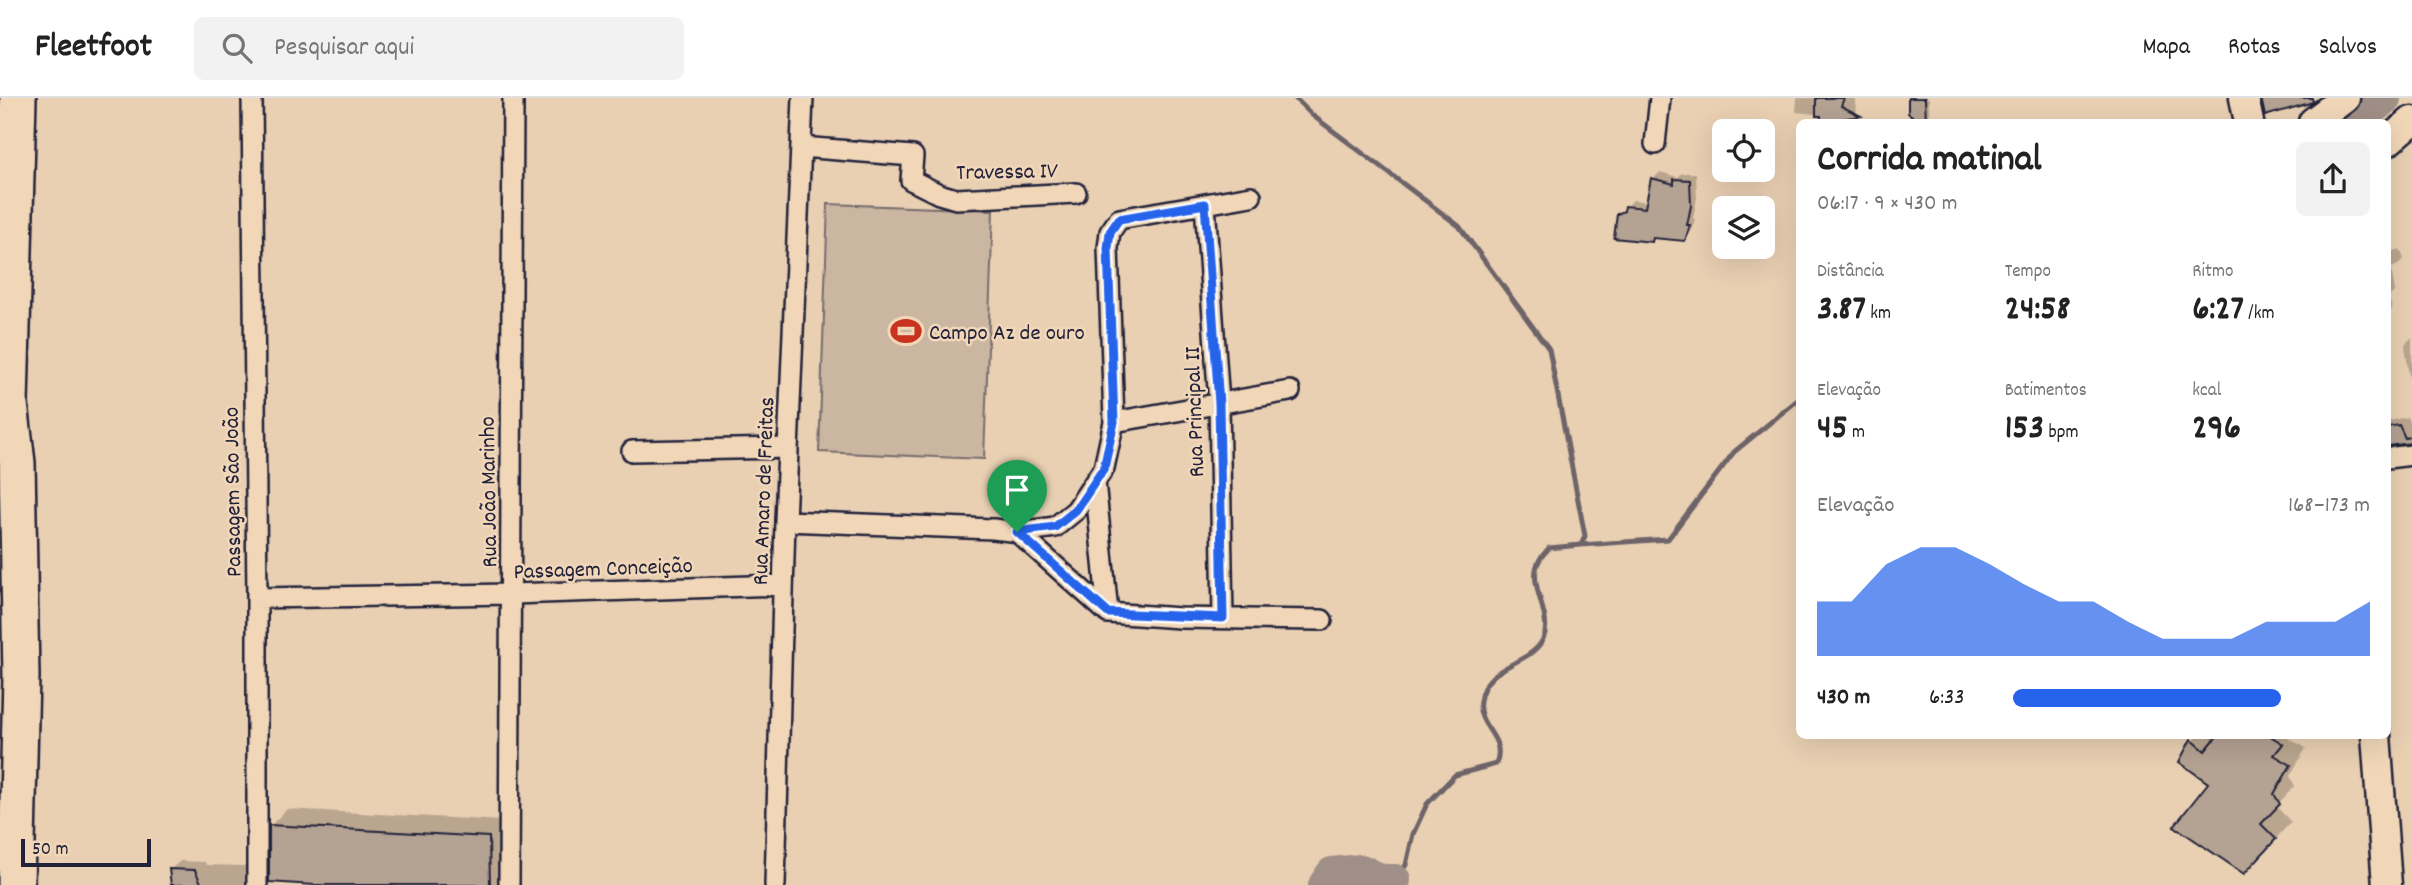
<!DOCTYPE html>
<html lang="pt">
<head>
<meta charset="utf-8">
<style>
  :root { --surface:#fff; --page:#f2f2f2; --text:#222; --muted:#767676; --line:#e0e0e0; --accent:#2563eb }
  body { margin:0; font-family:Dekko,sans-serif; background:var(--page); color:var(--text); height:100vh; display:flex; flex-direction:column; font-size:26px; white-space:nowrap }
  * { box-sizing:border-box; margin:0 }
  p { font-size:23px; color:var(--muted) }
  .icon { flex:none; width:38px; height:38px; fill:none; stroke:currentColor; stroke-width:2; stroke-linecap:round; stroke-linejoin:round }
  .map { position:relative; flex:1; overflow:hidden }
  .side { position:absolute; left:1796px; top:21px; width:595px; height:620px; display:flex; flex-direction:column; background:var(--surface); border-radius:10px; box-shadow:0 7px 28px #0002 }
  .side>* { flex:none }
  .buttons { position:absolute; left:1712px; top:21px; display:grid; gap:14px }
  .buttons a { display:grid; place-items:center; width:63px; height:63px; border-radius:10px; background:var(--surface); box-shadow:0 7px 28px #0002; font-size:35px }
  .scale { position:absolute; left:21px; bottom:18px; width:130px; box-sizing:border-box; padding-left:7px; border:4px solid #22223b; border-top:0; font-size:19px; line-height:24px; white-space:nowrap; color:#22223b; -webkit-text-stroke:5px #f1d7b8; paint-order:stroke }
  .pin { position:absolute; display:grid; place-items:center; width:60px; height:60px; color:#fff; margin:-72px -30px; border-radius:50% 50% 50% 0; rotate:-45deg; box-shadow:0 0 7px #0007 }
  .pin .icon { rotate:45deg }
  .round { display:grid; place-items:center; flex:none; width:74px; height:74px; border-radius:10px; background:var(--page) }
  .overview { display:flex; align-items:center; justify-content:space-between; height:119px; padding:0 21px }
  h1 { font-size:38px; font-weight:800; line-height:52px }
  .stats { display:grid; grid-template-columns:repeat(3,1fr); gap:10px; height:119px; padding:7px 21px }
  .stats div { display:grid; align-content:center }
  .stats b { font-size:35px; font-weight:800 }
  .stats small { font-size:19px; font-weight:400 }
  .stats p { font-size:19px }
  .chart { height:196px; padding:14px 21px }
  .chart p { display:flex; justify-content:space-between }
  .chart svg { width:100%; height:126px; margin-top:7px; fill:var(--accent); opacity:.7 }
  ul { padding:0 21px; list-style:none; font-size:23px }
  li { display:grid; grid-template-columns:112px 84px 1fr; align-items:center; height:52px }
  li i { height:18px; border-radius:9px; background:var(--accent) }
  header { display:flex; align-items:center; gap:42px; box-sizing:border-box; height:98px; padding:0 35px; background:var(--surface); border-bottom:2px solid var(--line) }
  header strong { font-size:33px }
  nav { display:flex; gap:38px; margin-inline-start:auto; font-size:24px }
  .search { width:490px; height:63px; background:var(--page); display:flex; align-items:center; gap:18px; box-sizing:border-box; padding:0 24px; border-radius:10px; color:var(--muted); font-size:26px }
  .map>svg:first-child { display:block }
  .green { fill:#cbb6a1; stroke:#766c6e; stroke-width:2 }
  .shadow { fill:#0003 }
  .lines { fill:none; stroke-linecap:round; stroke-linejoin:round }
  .stream { stroke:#6d6368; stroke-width:5 }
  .river { stroke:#9f8f86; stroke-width:32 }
  .building { fill:#b4a293; stroke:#22223b; stroke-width:2 }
  .street-casing { stroke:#22223b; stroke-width:24 }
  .secondary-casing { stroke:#22223b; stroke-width:33 }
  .highway-casing { stroke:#22223b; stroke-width:40 }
  .street { stroke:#f1d7b8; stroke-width:19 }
  .secondary { stroke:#f1d7b8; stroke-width:28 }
  .highway { stroke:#f1d7b8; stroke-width:35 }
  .route-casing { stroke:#fff; stroke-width:14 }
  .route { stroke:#2563eb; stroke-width:9 }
  .labels { text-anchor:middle; stroke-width:5; stroke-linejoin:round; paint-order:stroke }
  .street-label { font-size:23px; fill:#22223b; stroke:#f1d7b8 }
  .poi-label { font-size:23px; fill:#22223b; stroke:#f1d7b8; text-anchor:start }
</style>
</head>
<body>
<header>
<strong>Fleetfoot</strong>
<div class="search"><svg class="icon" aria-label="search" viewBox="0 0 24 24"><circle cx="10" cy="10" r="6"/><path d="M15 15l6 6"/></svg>Pesquisar aqui</div>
<nav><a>Mapa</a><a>Rotas</a><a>Salvos</a></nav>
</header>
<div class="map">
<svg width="2412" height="787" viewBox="0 0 2412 787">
  <rect width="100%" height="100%" fill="#e9d0b3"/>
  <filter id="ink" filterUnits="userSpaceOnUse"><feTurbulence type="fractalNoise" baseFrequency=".0143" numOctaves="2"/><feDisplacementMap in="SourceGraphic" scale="14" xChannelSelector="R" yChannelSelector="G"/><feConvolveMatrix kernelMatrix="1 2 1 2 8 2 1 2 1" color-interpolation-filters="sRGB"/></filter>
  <g filter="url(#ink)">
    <!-- green -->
    <path class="green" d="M828 106 993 112 984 361 819 354Z"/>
    <!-- shadow -->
    <path class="shadow" d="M1797 0H1855L1857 15 1852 19H1848V24H1822L1823 17 1796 14Z
      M1910 0H1929V21L1926 24 1910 14Z
      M1660 74 1678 79 1682 75H1696L1697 100 1693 120 1695 121 1691 134 1684 141 1655 138 1651 142 1619 117 1633 102 1648 104 1653 81Z
      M2400 151 2404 161 2398 167 2391 170 2395 193 2389 199 2392 211 2387 215V155Z
      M2412 239V279H2409L2405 246Z
      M2387 316 2389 323 2407 319 2412 331V343L2387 346Z
      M2198 637H2291L2288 640 2306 650 2290 678 2295 688 2276 708 2291 724 2260 758 2210 685 2182 663Z
      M287 711 505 723 506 780 498 787H342L271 727Z
      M180 763 205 764 206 767 247 768 245 787H173L170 772Z"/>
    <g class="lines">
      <!-- stream -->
      <path class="stream" d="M1295 0 1312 17 1459 128 1549 251 1585 438 1581 447 1549 450C1546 454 1541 458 1539 463 1526 486 1554 518 1543 541 1530 568 1485 565 1480 603 1476 630 1507 638 1496 666L1455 677 1427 706 1413 736 1406 767 1395 782
        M1581 447 1668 441 1734 354 1799 301"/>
      <!-- river -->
      <path class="river" d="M2359 24 2385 0
        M1324 787 1332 775 1361 772 1382 782H1395"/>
    </g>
    <!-- building -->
    <path class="building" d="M1816 0H1844L1841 8 1861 18 1820 24 1821 18H1816Z
      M1908 0H1925L1926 24H1911L1912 18 1908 15Z
      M2261 0H2312L2313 4 2265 18Z
      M1651 80 1674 86V81L1690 82 1691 108 1687 127H1690L1685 143 1653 140 1652 144 1614 140 1617 116 1624 113 1625 108 1645 110Z
      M2399 327 2405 340 2412 338V345L2387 348V329Z
      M2218 637H2269L2283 646 2274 657 2291 667 2274 696 2280 706 2261 726 2276 741 2244 776 2174 728 2208 685 2179 664 2191 641 2205 653Z
      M269 727 489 739 490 787H314L269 784Z
      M169 771 195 772 202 787H171Z"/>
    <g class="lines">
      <!-- street casing -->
      <g class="street-casing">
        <path id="street" d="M252 0 257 500V787
          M1655 46 1660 0
          M801 49 913 58 911 82 939 96 956 101 1076 95
          M1205 106 1219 305 1223 520
          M1114 324 1290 293
          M632 353 788 350
          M2387 360 2412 357
          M1095 383 1108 515
          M785 423 993 431 1020 434 1055 429 1076 412 1104 370 1114 324 1108 150 1110 134 1119 121 1251 98
          M1017 434 1108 515
          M257 500 512 496 783 487
          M1108 515 1180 520 1322 522
          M509 787 513 0
          M775 787 785 423 803 0"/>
      </g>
      <!-- secondary casing -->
      <g class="secondary-casing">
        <path id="secondary" d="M2244 0 2249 24
          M2313 24 2345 0
          M2387 44 2412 23
          M2376 637 2387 787"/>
      </g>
      <!-- highway casing -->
      <g class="highway-casing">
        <path id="highway" d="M10 306 17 365 21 578 16 787
          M6 329 10 306 18 0"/>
      </g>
      <!-- street -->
      <use href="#street" class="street"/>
      <!-- secondary -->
      <use href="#secondary" class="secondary"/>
      <!-- highway -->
      <use href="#highway" class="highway"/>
    </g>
  </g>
  <g class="lines" filter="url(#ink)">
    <!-- route casing -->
    <g class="route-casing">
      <path id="route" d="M1205 106 1219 306 1223 520 1108 515 1017 434 1055 429 1076 412 1104 370 1114 324 1108 150 1110 134 1119 121Z"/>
    </g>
    <!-- route -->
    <use href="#route" class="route"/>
  </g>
  <!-- icons -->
  <defs>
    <g id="stadium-bare" transform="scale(2.415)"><path d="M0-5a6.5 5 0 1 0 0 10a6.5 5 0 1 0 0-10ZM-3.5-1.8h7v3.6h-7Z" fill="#c8321e" stroke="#f1d7b8" stroke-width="2.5" paint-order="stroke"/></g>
  </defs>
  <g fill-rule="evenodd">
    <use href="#stadium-bare" x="906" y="233"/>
  </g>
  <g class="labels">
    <!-- street labels -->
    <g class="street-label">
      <text transform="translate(1007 72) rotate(-1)" y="8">Travessa IV</text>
      <text transform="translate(1193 314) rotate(-92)" y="8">Rua Principal II</text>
      <text transform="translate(762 393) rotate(-88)" y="8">Rua Amaro de Freitas</text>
      <text transform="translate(231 394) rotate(-91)" y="8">Passagem São João</text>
      <text transform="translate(487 394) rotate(-91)" y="8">Rua João Marinho</text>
      <text transform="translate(603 469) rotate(-2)" y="8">Passagem Conceição</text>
    </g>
    <!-- poi labels -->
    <g class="poi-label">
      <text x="929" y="241">Campo Az de ouro</text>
    </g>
  </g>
</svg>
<div class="buttons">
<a><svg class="icon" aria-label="locate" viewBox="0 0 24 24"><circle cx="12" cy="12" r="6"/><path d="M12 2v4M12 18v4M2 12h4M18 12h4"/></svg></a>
<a><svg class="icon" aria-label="layers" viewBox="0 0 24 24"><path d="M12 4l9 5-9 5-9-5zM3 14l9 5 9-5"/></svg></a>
</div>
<div class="scale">50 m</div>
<div class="pin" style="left:1017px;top:434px;background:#1e9e55"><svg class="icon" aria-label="arrive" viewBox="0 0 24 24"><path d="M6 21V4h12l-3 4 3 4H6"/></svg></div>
<section class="side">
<div class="overview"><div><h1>Corrida matinal</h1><p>06:17 · 9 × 430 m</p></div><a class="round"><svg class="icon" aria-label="share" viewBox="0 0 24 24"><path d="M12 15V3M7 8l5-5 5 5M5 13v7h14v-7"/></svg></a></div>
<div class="stats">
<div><p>Distância</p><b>3.87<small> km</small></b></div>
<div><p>Tempo</p><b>24:58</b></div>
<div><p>Ritmo</p><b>6:27<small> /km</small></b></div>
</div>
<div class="stats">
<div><p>Elevação</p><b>45<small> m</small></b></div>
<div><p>Batimentos</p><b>153<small> bpm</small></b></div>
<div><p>kcal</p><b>296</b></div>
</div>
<div class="chart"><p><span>Elevação</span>168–173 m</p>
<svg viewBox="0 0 160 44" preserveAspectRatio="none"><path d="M0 44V25L10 25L20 12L30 6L40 6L50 12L60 19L70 25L80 25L90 32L100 38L110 38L120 38L130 32L140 32L150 32L160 25V44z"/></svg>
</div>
<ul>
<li><b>430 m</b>6:33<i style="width:75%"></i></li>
</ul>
</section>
</div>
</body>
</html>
